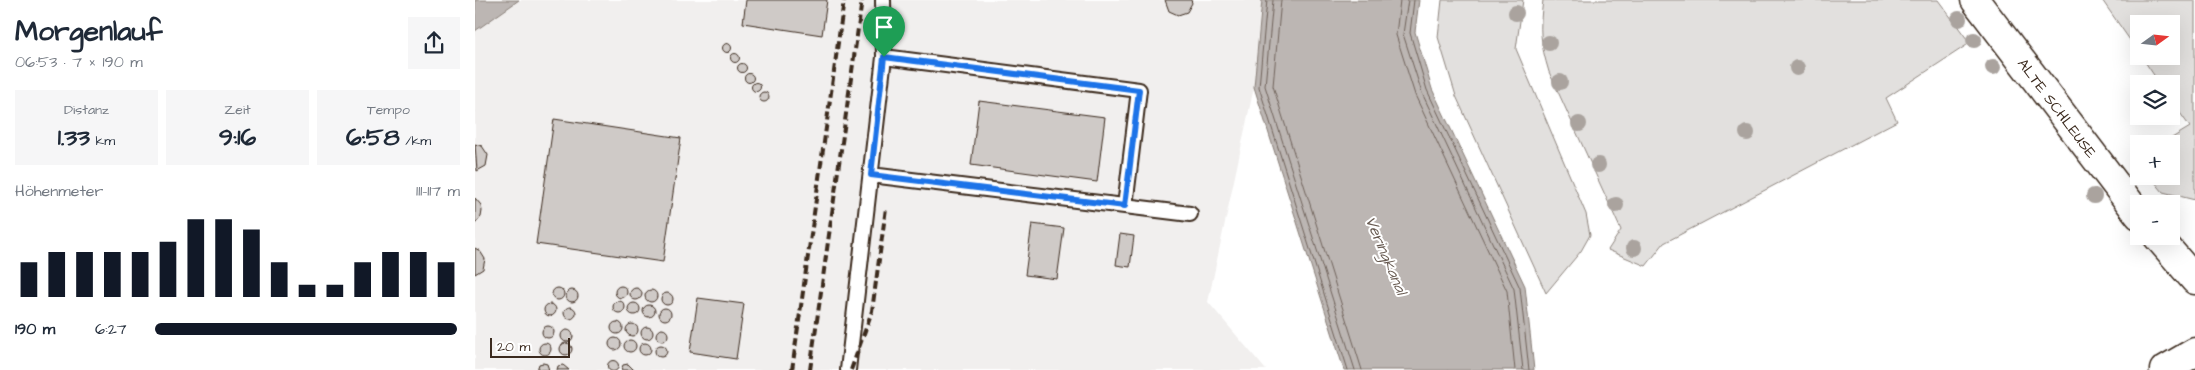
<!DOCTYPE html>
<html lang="de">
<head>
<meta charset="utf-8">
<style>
  :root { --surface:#fff; --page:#f6f6f7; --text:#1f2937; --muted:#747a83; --accent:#111827 }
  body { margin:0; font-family:"Architects Daughter",sans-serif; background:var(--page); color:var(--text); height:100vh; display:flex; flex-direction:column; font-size:19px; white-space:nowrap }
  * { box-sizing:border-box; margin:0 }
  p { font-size:16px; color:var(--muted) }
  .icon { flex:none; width:28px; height:28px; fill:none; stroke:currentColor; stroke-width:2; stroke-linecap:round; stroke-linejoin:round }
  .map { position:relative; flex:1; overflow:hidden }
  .details { display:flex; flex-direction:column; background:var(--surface); width:475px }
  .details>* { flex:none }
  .needle { width:32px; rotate:75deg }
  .tools { position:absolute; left:1655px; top:15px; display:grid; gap:10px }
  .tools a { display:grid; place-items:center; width:50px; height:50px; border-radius:0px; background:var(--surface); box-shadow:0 5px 20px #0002; font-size:25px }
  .scale { position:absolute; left:15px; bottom:12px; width:80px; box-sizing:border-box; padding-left:5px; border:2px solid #3b2a1e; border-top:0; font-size:14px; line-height:18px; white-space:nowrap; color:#3b2a1e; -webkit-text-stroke:4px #fff; paint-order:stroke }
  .pin { position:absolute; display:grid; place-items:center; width:42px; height:42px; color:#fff; margin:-51px -21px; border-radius:50% 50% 50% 0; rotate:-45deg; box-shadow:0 0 5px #0007 }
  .pin .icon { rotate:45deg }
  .round { display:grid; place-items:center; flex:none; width:52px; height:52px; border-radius:0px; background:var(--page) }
  .summary { display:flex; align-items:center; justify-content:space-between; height:85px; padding:0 15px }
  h1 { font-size:28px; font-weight:700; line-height:38px }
  .stats { display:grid; grid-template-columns:repeat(3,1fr); gap:8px; height:85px; padding:5px 15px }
  .stats div { display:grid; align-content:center; border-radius:0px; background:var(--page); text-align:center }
  .stats b { font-size:25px; font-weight:700 }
  .stats small { font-size:14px; font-weight:400 }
  .stats p { font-size:14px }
  .chart { height:140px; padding:10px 15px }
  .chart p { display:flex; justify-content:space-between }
  .chart svg { width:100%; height:90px; margin-top:5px; stroke:var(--accent); stroke-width:6 }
  ul { padding:0 15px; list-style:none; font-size:16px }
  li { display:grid; grid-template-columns:80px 60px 1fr; align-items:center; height:38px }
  li i { height:12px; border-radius:6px; background:var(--accent) }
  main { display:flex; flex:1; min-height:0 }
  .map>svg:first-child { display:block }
  .built { fill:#f1efee }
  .green { fill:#e2e0de; stroke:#8e857e }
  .water { fill:#bcb6b3; stroke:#887e77 }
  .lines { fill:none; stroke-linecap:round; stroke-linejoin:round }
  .shore { stroke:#6f625a; stroke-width:1 }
  .building { fill:#cfcac7; stroke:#3b2a1e }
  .lane-casing { stroke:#3b2a1e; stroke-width:18 }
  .street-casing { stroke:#3b2a1e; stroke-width:31 }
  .lane { stroke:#fff; stroke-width:14 }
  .street { stroke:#fff; stroke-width:28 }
  .rail { stroke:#3b2a1e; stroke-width:4; stroke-dasharray:8 4; stroke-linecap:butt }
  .tree { fill:#aaa39e }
  .route-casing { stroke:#fff; stroke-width:10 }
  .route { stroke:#1a73e8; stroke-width:6 }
  .labels { text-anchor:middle; stroke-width:4; stroke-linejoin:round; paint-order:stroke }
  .street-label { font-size:15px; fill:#3b2a1e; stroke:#fff }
  .water-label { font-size:16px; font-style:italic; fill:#685b52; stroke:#fff }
</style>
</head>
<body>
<main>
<section class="details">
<div class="summary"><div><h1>Morgenlauf</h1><p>06:53 · 7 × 190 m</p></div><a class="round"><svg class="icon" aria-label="share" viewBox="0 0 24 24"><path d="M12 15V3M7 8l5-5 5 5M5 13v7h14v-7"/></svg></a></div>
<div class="stats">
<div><p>Distanz</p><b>1.33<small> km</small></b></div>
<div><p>Zeit</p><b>9:16</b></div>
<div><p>Tempo</p><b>6:58<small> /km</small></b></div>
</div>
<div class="chart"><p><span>Höhenmeter</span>111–117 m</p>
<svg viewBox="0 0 160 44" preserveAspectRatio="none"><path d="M5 44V27M15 44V22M25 44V22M35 44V22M45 44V22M55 44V17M65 44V6M75 44V6M85 44V11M95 44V27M105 44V38M115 44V38M125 44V27M135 44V22M145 44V22M155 44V27"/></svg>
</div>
<ul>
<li><b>190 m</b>6:27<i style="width:99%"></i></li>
</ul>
</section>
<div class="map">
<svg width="1720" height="370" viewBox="0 0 1720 370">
  <rect width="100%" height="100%" fill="#fff"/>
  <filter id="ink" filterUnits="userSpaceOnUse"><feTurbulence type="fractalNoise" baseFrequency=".02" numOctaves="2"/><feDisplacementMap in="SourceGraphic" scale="10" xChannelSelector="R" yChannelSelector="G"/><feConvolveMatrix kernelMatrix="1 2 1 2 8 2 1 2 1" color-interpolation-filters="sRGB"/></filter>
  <g filter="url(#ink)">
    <!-- built -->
    <path class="built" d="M44 0H787L779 87 733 302 791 370H0V31Z"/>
    <!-- green -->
    <path class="green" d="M967 0H1048L1041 49 1111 214 1115 235 1106 251 1071 293 981 96 963 37Z
      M1068 0H1463L1495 43 1411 98 1422 121 1189 243 1171 266 1133 250 1146 230 1074 72C1065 42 1064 31 1068 0Z
      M1627 0H1720V200L1688 192 1675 176H1696V144H1687L1715 127 1696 100V84H1685L1666 56H1696V24H1664V53Z"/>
    <!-- water -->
    <path class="water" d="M0 0H44L0 31Z
      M787 0H944L940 32 957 89 1050 286 1059 370H869L779 87Z"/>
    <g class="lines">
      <!-- shore -->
      <path class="shore" d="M792 0 784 87 873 370
        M798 0 790 86 880 370
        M806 0 798 86 887 370
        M925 0 921 35 940 95 1032 291 1040 370
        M933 0 928 34 947 93 1039 289 1048 370
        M939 0 935 33 952 90 1045 288 1054 370"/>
    </g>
    <!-- building -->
    <path class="building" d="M271 0H352L347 35 268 23Z
      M690 0H716L717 3 712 12 703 15 694 11Z
      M247.5 48a4.5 4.5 0 1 1 9 0a4.5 4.5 0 1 1-9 0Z
      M255.5 58a4.5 4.5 0 1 1 9 0a4.5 4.5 0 1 1-9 0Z
      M262.5 68a4.5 4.5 0 1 1 9 0a4.5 4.5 0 1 1-9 0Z
      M269.5 78a4.5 4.5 0 1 1 9 0a4.5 4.5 0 1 1-9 0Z
      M276.5 87a4.5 4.5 0 1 1 9 0a4.5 4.5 0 1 1-9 0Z
      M284 97a5 5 0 1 1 10 0a5 5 0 1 1-10 0Z
      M504 101 630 117 622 182 496 165Z
      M79 119 206 138 188 262 61 244Z
      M0 144 7 146 13 155 11 166 2 171Z
      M0 198 6 205 7 211 6 217 0 224Z
      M557 224 589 228 582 279 550 275Z
      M645 234 659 236 655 267 641 265Z
      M0 248 5 251 10 259 8 269 0 274Z
      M140 292a6 6 0 1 1 12 0a6 6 0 1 1-12 0Z
      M155 294a6 6 0 1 1 12 0a6 6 0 1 1-12 0Z
      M77 294a6 6 0 1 1 12 0a6 6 0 1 1-12 0Z
      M170 296a6 6 0 1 1 12 0a6 6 0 1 1-12 0Z
      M91 296a6 6 0 1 1 12 0a6 6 0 1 1-12 0Z
      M186 299a6 6 0 1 1 12 0a6 6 0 1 1-12 0Z
      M223 298 269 304 261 359 215 352Z
      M138 307a6 6 0 1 1 12 0a6 6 0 1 1-12 0Z
      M153 309a6 6 0 1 1 12 0a6 6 0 1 1-12 0Z
      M69 310a6 6 0 1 1 12 0a6 6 0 1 1-12 0Z
      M168 311a6 6 0 1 1 12 0a6 6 0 1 1-12 0Z
      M89 313a6 6 0 1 1 12 0a6 6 0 1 1-12 0Z
      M184 314a6 6 0 1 1 12 0a6 6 0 1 1-12 0Z
      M136 328a6 6 0 1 1 12 0a6 6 0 1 1-12 0Z
      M151 330a6 6 0 1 1 12 0a6 6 0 1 1-12 0Z
      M67 332a6 6 0 1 1 12 0a6 6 0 1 1-12 0Z
      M166 333a6 6 0 1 1 12 0a6 6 0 1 1-12 0Z
      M181 335a6 6 0 1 1 12 0a6 6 0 1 1-12 0Z
      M86 336a6 6 0 1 1 12 0a6 6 0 1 1-12 0Z
      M134 344a6 6 0 1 1 12 0a6 6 0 1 1-12 0Z
      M149 346a6 6 0 1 1 12 0a6 6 0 1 1-12 0Z
      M64 349a6 6 0 1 1 12 0a6 6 0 1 1-12 0Z
      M85 349a6 6 0 1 1 12 0a6 6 0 1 1-12 0Z
      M164 349a6 6 0 1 1 12 0a6 6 0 1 1-12 0Z
      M180 351a6 6 0 1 1 12 0a6 6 0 1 1-12 0Z
      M132.5 366a5.5 5.5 0 1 1 11 0a5.5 5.5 0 1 1-11 0Z
      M68 363 72 364 74 370H62L64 364Z
      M153 364 159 370H146L148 365Z
      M88 365 94 370H82L83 366Z"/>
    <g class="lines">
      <!-- lane casing -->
      <g class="lane-casing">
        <path id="lane" d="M409 57 664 90 650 206
          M396 175 715 214
          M373 370 409 57 408 0"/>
      </g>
      <!-- street casing -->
      <g class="street-casing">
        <path id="street" d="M1500 0 1664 215
          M1682 236 1720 280
          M1689 370 1720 352"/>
      </g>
      <!-- lane -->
      <use href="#lane" class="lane"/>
      <!-- street -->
      <use href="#street" class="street"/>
      <!-- rail -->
      <path class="rail" d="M317 370 369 0
        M335 370 387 0
        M376 370 397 311 411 208"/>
    </g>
    <!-- trees -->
    <g class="tree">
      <circle cx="1041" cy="13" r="8"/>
      <circle cx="1484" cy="19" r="8"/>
      <circle cx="1499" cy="40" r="8"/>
      <circle cx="1074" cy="43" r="8"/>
      <circle cx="1518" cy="67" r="8"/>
      <circle cx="1322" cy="68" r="8"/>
      <circle cx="1085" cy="82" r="8"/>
      <circle cx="1104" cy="124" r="8"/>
      <circle cx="1272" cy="133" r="8"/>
      <circle cx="1123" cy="165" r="8"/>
      <circle cx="1619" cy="196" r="8"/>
      <circle cx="1141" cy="205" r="8"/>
      <circle cx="1159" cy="248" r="8"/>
    </g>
  </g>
  <g class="lines" filter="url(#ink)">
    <!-- route casing -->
    <g class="route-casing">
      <path id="route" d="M409 57 664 90 650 206 396 175Z"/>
    </g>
    <!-- route -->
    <use href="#route" class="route"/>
  </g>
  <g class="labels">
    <!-- street labels -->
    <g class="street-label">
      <text transform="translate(1582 108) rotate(53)" y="5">ALTE SCHLEUSE</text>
    </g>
    <!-- water labels -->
    <g class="water-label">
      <text transform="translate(912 255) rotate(67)" y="6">Veringkanal</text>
    </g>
  </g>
</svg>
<div class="tools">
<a><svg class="needle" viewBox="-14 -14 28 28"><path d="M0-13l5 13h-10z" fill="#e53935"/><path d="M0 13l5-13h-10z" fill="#747a83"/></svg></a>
<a><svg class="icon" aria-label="layers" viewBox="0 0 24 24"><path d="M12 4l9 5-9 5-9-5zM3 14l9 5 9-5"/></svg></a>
<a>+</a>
<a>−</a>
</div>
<div class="scale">20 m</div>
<div class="pin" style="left:409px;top:57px;background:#1e9e55"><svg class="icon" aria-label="arrive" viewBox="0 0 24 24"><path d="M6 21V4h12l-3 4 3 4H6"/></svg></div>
</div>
</main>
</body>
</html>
